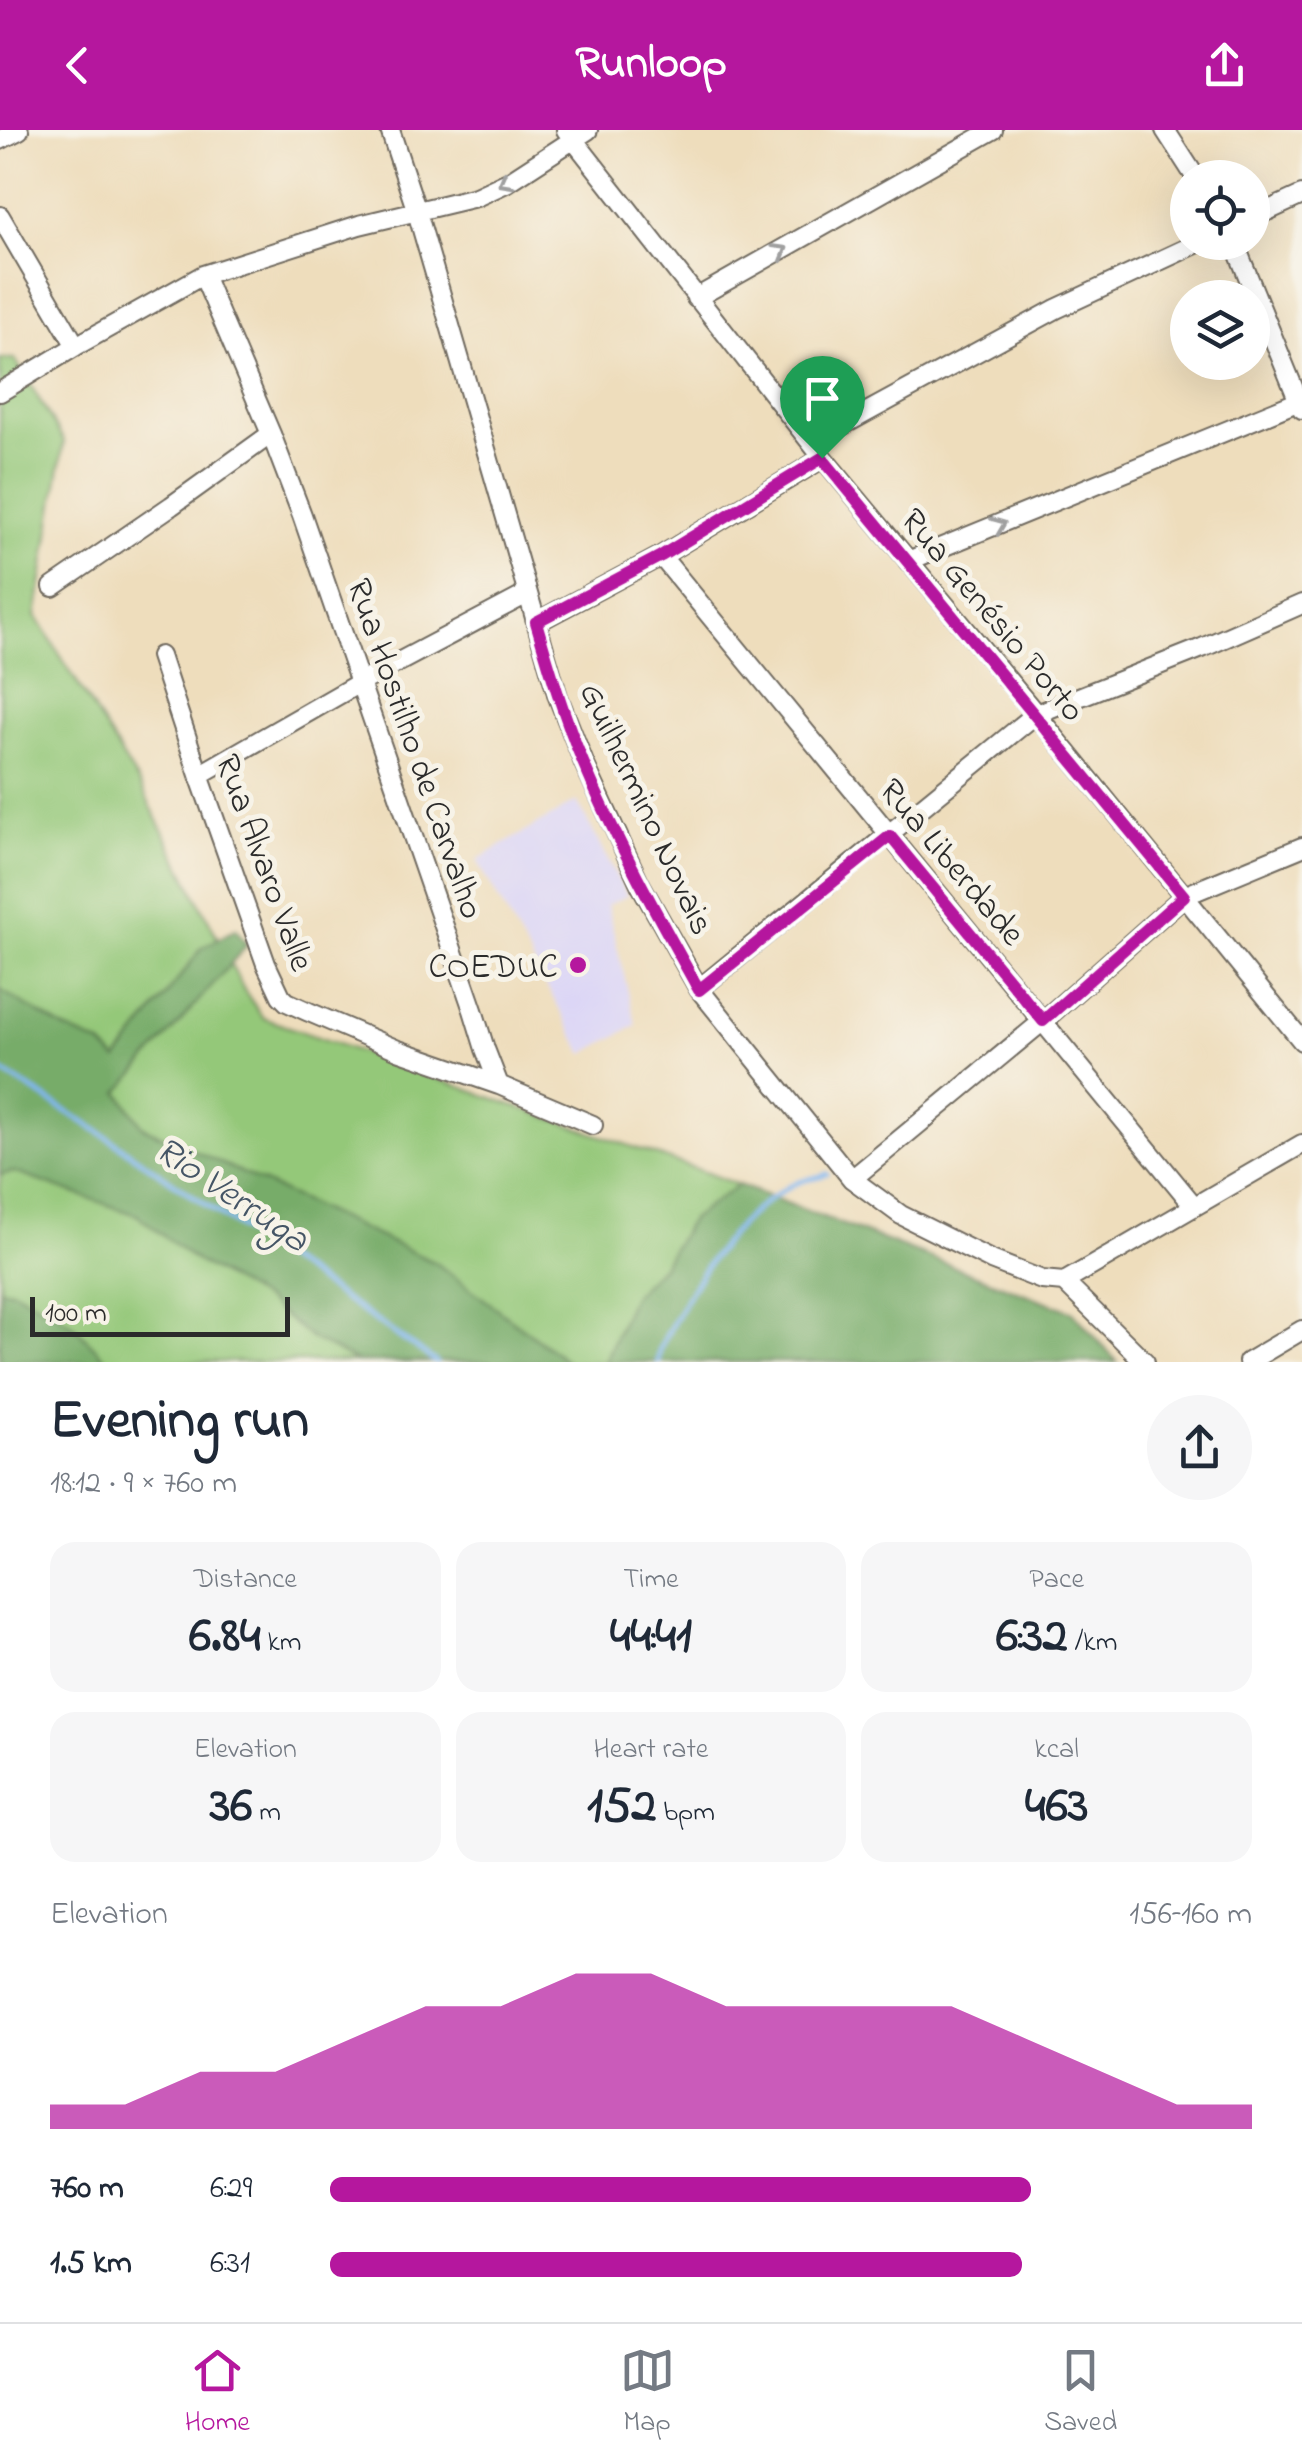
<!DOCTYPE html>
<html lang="en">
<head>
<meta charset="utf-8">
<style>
  :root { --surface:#fff; --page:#f6f6f7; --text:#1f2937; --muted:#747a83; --line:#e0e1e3; --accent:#b5179e }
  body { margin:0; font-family:"Indie Flower",sans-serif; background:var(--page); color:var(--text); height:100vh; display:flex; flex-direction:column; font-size:38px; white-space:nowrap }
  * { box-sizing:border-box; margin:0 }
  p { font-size:32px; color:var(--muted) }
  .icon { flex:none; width:55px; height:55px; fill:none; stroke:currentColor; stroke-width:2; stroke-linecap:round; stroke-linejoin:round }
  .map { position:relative; height:1232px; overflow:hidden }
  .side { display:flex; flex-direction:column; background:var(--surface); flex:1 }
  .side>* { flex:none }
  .tools { position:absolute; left:1170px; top:30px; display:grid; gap:20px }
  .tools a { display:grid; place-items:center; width:100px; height:100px; border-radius:50%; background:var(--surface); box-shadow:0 10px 40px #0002; font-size:50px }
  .scale { position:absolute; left:30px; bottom:25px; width:260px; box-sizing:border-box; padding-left:10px; border:5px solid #2b2b2b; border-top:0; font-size:28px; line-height:35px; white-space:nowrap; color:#2b2b2b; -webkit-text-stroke:8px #f7f3e8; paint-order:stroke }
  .pin { position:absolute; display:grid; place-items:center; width:85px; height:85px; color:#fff; margin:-102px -42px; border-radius:50% 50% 50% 0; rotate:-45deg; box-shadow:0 0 10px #0007 }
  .pin .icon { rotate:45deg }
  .round { display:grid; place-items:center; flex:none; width:105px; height:105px; border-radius:52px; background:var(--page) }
  .headline { display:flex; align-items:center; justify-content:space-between; height:170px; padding:0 50px }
  h1 { font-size:55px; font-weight:800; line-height:75px }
  .metrics { display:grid; grid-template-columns:repeat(3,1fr); gap:15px; height:170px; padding:10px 50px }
  .metrics div { display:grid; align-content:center; border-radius:25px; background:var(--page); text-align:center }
  .metrics b { font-size:50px; font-weight:800 }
  .metrics small { font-size:28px; font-weight:400 }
  .metrics p { font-size:28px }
  .chart { height:280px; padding:20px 50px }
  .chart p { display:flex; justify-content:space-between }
  .chart svg { width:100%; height:180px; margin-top:10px; fill:var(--accent); opacity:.7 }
  ul { padding:0 50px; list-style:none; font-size:32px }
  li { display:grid; grid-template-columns:160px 120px 1fr; align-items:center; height:75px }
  li i { height:25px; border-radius:12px; background:var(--accent) }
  header { display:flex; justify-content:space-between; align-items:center; height:130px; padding:0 50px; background:var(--accent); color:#fff; font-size:45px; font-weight:800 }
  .tabs { display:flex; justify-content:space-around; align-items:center; height:140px; border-top:2px solid var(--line); background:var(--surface); font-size:28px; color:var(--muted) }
  .tabs a { display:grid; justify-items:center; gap:5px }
  .tabs .on { color:var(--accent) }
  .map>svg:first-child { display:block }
  .built { fill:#dcd6f6 }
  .green { fill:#94c879; stroke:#607a52; stroke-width:2.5 }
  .forest { fill:#77ac69; stroke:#516c4a; stroke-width:2.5 }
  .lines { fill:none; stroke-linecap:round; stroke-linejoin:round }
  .stream { stroke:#81b7f0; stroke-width:5 }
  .minor-casing { stroke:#6f695e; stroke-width:22 }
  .minor { stroke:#fff; stroke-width:18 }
  .oneway { stroke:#a0a0a0 }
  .route-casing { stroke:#fff; stroke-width:20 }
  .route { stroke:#b5179e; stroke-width:12 }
  .poi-dot { fill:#b5179e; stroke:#f7f3e8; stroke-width:4 }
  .labels { text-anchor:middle; stroke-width:10; stroke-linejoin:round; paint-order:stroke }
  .street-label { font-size:35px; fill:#2b2b2b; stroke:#f7f3e8 }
  .poi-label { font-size:35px; fill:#2b2b2b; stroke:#f7f3e8; text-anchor:end }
  .water-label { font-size:38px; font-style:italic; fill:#455566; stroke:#f7f3e8 }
</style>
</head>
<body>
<header><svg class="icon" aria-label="back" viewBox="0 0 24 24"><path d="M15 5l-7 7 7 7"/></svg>Runloop<svg class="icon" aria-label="share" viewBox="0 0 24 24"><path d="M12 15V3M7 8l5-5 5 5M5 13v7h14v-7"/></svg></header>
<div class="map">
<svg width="1302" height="1232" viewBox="0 0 1302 1232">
  <rect width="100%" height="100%" fill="#f7f3e8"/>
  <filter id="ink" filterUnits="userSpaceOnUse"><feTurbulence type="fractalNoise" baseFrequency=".01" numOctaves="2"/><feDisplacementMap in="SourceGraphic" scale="20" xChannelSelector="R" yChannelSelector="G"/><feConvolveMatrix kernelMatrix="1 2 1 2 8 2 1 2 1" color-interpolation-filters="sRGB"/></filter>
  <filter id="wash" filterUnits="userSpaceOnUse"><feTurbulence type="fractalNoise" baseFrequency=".0048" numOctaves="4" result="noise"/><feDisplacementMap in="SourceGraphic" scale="40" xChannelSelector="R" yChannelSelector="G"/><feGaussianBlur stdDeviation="2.25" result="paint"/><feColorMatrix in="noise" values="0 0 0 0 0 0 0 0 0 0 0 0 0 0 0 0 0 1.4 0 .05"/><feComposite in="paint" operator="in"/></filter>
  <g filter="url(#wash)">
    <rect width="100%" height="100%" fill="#eeddbc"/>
    <!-- built -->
    <path class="built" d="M577 671 627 766 607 775 636 895 584 924 477 730Z"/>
    <!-- green -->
    <path class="green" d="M0 229H15L64 311 36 486 140 655 244 860 263 888 699 1040 1073 1182 1117 1232H0Z"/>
    <!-- forest -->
    <path class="forest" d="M236 799 247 815 119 962 143 997 436 1133 568 1232H358L312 1209 266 1171 192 1128 137 1085 14 1042 0 1045V860L65 899 102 915 117 930 202 818Z
      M738 1055 1073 1182 1117 1232H605L632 1166 662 1136 691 1089Z
      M0 1159 13 1160 71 1193 109 1232H0Z"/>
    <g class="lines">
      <!-- stream -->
      <path class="stream" d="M0 940 98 1001 436 1232
        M658 1232 660 1218C691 1156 727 1091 790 1056 801 1050 815 1048 827 1044"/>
    </g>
  </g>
  <g filter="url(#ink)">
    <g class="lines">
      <!-- minor casing -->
      <g class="minor-casing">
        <path id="minor" d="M390 0 417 82 558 567 584 633 640 754 699 859 852 1049 901 1085 991 1130 1042 1150 1064 1152 1145 1232
          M566 0 823 328 1036 584 1302 911
          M1165 0 1196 48
          M0 10 19 0
          M0 86 76 216
          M1252 88 1302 65
          M1234 112 1302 279
          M203 145 271 304 302 385 473 880 485 919 499 955
          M696 168 993 0
          M0 262 76 216 203 145 359 95 476 67 508 52 588 0
          M812 312 1056 179 1200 112
          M661 426 1194 1076
          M908 431 1302 270
          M53 457 171 376 271 304
          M537 492 661 426 823 328
          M160 526 199 645 266 834 281 866 287 872 309 882 398 920 499 955 593 995
          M199 645 361 552 527 464
          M699 859 1036 584 1202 518 1302 474
          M852 1049 1043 891 1184 766 1302 717
          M1064 1152 1302 1014
          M1248 1232 1302 1200"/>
      </g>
      <!-- minor -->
      <use href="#minor" class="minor"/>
    </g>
    <!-- one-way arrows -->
    <defs><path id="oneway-chevron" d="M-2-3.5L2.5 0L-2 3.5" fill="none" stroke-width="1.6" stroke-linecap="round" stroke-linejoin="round" transform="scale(2.5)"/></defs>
    <g class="oneway">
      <use href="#oneway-chevron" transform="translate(505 52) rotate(151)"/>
      <use href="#oneway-chevron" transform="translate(781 121) rotate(-30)"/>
      <use href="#oneway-chevron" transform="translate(999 395) rotate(-22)"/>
    </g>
  </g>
  <g class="lines" filter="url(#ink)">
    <!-- route casing -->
    <g class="route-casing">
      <path id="route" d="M822 328 1184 766 1043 891 890 706 699 860C657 785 616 711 583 632 564 587 550 540 536 492L661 426Z"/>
    </g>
    <!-- route -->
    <use href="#route" class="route"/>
  </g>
  <!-- markers -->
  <circle class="poi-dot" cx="578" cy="835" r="10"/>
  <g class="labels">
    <!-- street labels -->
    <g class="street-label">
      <text transform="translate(994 484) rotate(50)" y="12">Rua Genésio Porto</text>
      <text transform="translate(417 618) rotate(71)" y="12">Rua Hostilho de Carvalho</text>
      <text transform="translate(648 678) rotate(65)" y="12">Guilhermino Novais</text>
      <text transform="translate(953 731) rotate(50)" y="12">Rua Liberdade</text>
      <text transform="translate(266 732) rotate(70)" y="12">Rua Alvaro Valle</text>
    </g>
    <!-- poi labels -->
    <g class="poi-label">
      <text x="558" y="847">COEDUC</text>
    </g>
    <!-- water labels -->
    <g class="water-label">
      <text transform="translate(233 1063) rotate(34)" y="13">Rio Verruga</text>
    </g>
  </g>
</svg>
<div class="tools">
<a><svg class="icon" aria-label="locate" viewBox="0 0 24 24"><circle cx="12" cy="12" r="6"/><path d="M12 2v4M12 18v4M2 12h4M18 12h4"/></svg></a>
<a><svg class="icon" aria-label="layers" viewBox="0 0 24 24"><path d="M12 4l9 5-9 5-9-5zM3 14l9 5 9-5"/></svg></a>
</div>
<div class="scale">100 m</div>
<div class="pin" style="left:822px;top:328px;background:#1e9e55"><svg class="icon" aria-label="arrive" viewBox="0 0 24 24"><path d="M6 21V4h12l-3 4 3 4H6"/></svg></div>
</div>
<section class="side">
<div class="headline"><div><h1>Evening run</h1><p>18:12 · 9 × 760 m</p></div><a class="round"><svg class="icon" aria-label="share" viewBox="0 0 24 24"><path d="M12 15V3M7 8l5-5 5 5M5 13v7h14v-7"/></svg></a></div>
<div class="metrics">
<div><p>Distance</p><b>6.84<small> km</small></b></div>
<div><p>Time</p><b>44:41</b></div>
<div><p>Pace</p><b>6:32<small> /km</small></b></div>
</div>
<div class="metrics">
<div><p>Elevation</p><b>36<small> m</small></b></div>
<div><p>Heart rate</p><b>152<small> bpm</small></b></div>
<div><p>kcal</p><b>463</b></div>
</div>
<div class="chart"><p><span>Elevation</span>156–160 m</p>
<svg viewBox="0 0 160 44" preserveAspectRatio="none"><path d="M0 44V38L10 38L20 30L30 30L40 22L50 14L60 14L70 6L80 6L90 14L100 14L110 14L120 14L130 22L140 30L150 38L160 38V44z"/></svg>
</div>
<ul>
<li><b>760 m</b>6:29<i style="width:76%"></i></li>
<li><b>1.5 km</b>6:31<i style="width:75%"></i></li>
</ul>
</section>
<nav class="tabs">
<a class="on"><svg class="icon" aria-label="home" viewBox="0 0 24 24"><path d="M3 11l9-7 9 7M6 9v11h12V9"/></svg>Home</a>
<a><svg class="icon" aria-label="map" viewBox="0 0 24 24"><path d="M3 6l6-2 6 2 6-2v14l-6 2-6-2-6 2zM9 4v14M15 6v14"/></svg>Map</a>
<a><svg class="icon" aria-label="saved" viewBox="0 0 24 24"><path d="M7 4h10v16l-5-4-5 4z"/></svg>Saved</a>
</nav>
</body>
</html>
